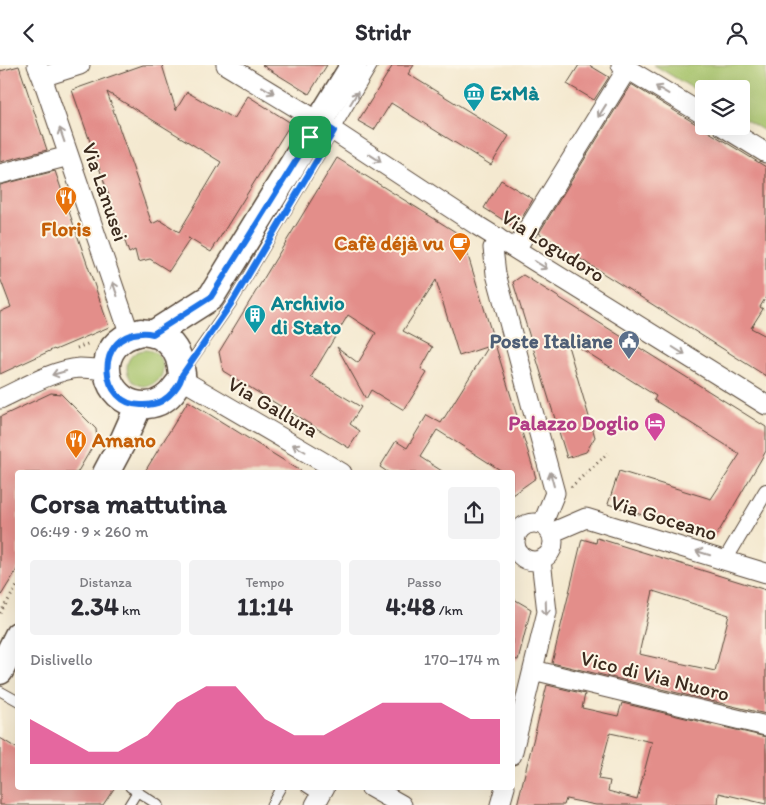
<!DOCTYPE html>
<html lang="it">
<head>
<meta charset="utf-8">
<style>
  :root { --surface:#fff; --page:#f2f2f3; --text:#2b2b33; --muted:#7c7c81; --accent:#db2777 }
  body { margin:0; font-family:Itim,sans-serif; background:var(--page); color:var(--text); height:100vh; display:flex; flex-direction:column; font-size:19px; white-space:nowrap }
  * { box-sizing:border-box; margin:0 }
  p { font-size:16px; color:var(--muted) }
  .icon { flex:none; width:28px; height:28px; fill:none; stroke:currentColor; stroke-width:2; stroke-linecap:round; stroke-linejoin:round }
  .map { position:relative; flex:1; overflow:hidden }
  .drawer { position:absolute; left:15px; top:405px; width:500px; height:320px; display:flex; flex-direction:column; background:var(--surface); border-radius:5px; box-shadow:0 5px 20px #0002 }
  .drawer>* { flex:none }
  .fabs { position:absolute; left:695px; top:15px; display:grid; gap:10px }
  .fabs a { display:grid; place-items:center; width:55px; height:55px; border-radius:5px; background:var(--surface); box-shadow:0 5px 20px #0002; font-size:25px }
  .pin { position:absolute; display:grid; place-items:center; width:42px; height:42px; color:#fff; margin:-21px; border-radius:10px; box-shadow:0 2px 8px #0006 }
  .round { display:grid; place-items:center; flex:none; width:52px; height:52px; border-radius:5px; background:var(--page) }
  .headline { display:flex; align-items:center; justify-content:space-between; height:85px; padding:0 15px }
  h1 { font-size:28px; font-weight:700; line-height:38px }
  .metrics { display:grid; grid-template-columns:repeat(3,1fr); gap:8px; height:85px; padding:5px 15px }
  .metrics div { display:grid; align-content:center; border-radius:5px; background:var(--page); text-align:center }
  .metrics b { font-size:25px; font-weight:700 }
  .metrics small { font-size:14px; font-weight:400 }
  .metrics p { font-size:14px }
  .chart { height:140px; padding:10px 15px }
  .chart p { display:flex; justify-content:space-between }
  .chart svg { width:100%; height:90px; margin-top:5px; fill:var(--accent); opacity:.7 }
  header { display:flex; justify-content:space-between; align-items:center; height:65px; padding:0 15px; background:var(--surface); font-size:22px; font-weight:700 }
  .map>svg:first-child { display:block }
  .green { fill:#a5c269; stroke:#707644 }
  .building { fill:#e38e8a; fill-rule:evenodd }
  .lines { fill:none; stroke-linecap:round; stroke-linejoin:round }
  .service-casing { stroke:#574739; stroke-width:11 }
  .pedestrian-casing { stroke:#574739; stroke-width:16 }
  .minor-casing { stroke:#574739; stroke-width:21 }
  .secondary-casing { stroke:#574739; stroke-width:29 }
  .path { stroke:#574739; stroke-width:3; stroke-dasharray:1 4; stroke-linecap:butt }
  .service { stroke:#fff; stroke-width:9 }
  .pedestrian { stroke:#fff; stroke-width:14 }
  .minor { stroke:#fff; stroke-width:19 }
  .secondary { stroke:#fff; stroke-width:26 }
  .oneway { stroke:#a79f9a }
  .route-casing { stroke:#fff; stroke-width:10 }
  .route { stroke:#1a73e8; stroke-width:6 }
  .labels { text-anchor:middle; stroke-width:4; stroke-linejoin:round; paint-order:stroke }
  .culture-label { font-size:21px; font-weight:bold; fill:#0d838f; stroke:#fcf5e5; text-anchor:start }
  .street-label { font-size:21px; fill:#3b2a1e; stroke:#fcf5e5 }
  .food-label { font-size:21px; font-weight:bold; fill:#c56008; stroke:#fcf5e5 }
  .service-label { font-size:21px; font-weight:bold; fill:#4e5e75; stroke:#fcf5e5; text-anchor:end }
  .hotel-label { font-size:21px; font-weight:bold; fill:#b23c85; stroke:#fcf5e5; text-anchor:end }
</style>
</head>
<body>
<header><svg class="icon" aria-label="back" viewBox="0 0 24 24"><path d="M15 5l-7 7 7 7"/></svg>Stridr<svg class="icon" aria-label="person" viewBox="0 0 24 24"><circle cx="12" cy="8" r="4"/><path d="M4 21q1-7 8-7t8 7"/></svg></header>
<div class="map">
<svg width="766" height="740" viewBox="0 0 766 740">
  <rect width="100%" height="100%" fill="#fcf5e5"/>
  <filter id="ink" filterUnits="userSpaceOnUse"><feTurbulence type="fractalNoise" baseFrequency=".02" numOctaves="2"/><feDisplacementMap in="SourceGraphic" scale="10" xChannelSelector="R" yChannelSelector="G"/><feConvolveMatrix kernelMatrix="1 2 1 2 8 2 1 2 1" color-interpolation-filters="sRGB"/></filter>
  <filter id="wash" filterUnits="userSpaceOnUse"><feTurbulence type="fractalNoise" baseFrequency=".0096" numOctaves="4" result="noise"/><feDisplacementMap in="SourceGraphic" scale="20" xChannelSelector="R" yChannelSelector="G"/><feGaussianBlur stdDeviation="1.12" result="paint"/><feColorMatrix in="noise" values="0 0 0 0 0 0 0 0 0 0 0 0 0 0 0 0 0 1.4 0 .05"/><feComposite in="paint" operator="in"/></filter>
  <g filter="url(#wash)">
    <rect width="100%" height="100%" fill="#f4e9d0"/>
    <!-- green -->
    <path class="green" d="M654 0H766V67L741 52V24H704V30Z
      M127 303a18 18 0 1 1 36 0a18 18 0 1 1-36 0Z"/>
    <g id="blocks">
      <!-- building -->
      <path class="building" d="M143 0H162L176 45 187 27 234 54 248 31 291 58 211 187 188 173 190 174 169 206 150 194 138 197 135 185 129 188 72 25ZM107 27 221 97 179 167 160 155 152 159Z
        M262 0H327L309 29Z
        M393 0H414L408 9 509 71 491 100 391 38 374 65 358 56Z
        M579 0H589L609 12 594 35 567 19Z
        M19 1 47 85 0 97V6Z
        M631 19 766 102V232L760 242 763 244 751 263 766 271V311L539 168Z
        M337 93 462 171 536 413 512 430V408H505L437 365 420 392 445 408H389L380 402 396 376 407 383 427 350 441 358 489 281 459 291 436 215 403 266 433 282 421 304 427 308 404 345 371 325 366 334 337 282 358 298 376 268 348 250 311 312 361 342 350 359 360 366 349 383 223 306 219 287Z
        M55 106 109 262 55 285 54 284 0 309V247L11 242 0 213V120Z
        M501 115 533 134 516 163 484 143Z
        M523 210 766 362V386L715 473 608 439 619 406 711 434 740 389 654 335 656 331 566 274 595 372 586 387 567 393 513 217Z
        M51 328 61 329 96 364 97 374 77 408H18V503L0 532V352Z
        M188 336 304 408H144Z
        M597 473 766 525V649L552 598 582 474 596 478ZM653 526 729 550 715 606 639 589Z
        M512 533 531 544 518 595 512 594Z
        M547 620 585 629 582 643 618 651 622 638 766 672V739L719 728 718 740H596L566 734 564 740H517ZM610 668 652 677 637 734 608 726 610 716 598 714Z
        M0 673 18 684V722H115L103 740H0Z"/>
    </g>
  </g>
  <g filter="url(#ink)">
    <use href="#blocks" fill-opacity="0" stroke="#574739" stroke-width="1"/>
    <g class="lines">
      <!-- service casing -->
      <g class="service-casing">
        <path id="service" d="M186 303 233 236 373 0
          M0 626 18 636
          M130 722 158 740
          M306 722 320 731
          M129 740 137 727
          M271 740 281 722"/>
      </g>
      <!-- pedestrian casing -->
      <g class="pedestrian-casing">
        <path id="pedestrian" d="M725 495 766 426"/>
      </g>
      <!-- minor casing -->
      <g class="minor-casing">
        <path id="minor" d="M37 0 42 12 130 270
          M226 0 320 57 478 161 766 340
          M621 0 704 50
          M42 12 80 0
          M722 61 766 88
          M0 109 69 91
          M498 173 493 183 496 209 555 428 542 460
          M516 184 627 4
          M181 314 342 408
          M0 334C24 323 53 305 80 303 89 303 98 304 107 306
          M515 477a19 19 0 1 1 38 0a19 19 0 1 1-38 0Z
          M551 468 586 453 766 508
          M533 605 766 661
          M512 690 547 547 541 495
          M370 722 402 740
          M315 740 325 722
          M500 740 505 722"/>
      </g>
      <!-- secondary casing -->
      <g class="secondary-casing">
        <path id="secondary" d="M141 267C148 268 154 268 160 271 172 277 179 289 181 302 181 306 183 310 182 314 180 317 177 320 175 323 168 333 159 339 147 340 109 342 92 294 123 274 129 270 135 269 141 267Z
          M153 269 211 232 354 0
          M106 408 123 376 139 340
          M0 606 18 570"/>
      </g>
      <!-- path -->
      <path class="path" d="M77 283 90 278
        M571 422 608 388
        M0 548 18 520"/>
      <!-- service -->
      <use href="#service" class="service"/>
      <!-- pedestrian -->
      <use href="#pedestrian" class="pedestrian"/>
      <!-- minor -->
      <use href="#minor" class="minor"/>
      <!-- secondary -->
      <use href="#secondary" class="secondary"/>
    </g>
    <!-- one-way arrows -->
    <defs><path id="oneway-shaft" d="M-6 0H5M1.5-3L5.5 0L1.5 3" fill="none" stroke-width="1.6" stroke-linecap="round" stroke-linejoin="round" transform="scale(1.25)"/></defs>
    <g class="oneway">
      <use href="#oneway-shaft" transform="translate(268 25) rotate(31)"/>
      <use href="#oneway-shaft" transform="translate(662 25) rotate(-149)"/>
      <use href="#oneway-shaft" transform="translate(354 33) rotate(-59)"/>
      <use href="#oneway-shaft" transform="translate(602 46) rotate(122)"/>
      <use href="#oneway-shaft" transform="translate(62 70) rotate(-109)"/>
      <use href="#oneway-shaft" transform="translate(375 93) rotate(33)"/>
      <use href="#oneway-shaft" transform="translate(541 200) rotate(32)"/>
      <use href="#oneway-shaft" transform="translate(115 224) rotate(-109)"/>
      <use href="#oneway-shaft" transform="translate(679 286) rotate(32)"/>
      <use href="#oneway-shaft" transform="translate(59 308) rotate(164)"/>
      <use href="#oneway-shaft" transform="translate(299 383) rotate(-150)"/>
      <use href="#oneway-shaft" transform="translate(552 414) rotate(-105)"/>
      <use href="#oneway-shaft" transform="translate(703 488) rotate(-163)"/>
      <use href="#oneway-shaft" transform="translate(546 543) rotate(88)"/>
    </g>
  </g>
  <g class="lines" filter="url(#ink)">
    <!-- route casing -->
    <g class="route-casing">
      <path id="route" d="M320 57 334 66 233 236 182 310C181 320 170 331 162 336 156 339 150 340 143 340 99 342 93 271 141 268 145 267 149 268 153 269L211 232Z"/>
    </g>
    <!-- route -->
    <use href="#route" class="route"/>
  </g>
  <!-- icons -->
  <defs>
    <g id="museum-pin" transform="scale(1.125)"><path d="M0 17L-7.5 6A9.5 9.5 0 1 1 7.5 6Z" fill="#0f9aa8" stroke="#fcf5e5"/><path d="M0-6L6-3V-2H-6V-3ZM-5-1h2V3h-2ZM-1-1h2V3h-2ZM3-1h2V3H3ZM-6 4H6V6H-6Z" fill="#fff"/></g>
    <g id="restaurant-pin" transform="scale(1.125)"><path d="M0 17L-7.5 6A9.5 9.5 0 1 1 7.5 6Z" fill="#e8710a" stroke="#fcf5e5"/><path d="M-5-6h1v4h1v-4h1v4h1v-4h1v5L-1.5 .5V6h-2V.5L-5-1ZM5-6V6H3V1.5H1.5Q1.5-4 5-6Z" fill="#fff"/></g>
    <g id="cafe-pin" transform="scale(1.125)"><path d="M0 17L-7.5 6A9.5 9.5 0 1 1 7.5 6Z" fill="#e8710a" stroke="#fcf5e5"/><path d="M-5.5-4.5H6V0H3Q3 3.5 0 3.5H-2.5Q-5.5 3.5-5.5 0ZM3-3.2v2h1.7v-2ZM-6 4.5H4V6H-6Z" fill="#fff"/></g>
    <g id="building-pin" transform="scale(1.125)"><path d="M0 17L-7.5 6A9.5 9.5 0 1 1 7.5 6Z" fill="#0f9aa8" stroke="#fcf5e5"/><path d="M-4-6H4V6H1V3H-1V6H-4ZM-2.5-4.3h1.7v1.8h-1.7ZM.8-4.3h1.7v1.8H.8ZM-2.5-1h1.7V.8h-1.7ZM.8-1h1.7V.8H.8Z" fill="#fff"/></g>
    <g id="civic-pin" transform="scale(1.125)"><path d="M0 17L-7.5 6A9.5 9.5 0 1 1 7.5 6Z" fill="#5c6f8a" stroke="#fcf5e5"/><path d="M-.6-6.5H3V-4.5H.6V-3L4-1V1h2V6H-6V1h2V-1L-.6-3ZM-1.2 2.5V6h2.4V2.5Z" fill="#fff"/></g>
    <g id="hotel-pin" transform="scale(1.125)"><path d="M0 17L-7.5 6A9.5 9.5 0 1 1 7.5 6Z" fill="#d1479c" stroke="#fcf5e5"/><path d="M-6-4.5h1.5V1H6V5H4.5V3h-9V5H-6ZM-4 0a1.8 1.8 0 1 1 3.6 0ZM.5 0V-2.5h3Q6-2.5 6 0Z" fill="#fff"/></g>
  </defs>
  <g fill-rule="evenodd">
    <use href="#museum-pin" x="474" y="28"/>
    <use href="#restaurant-pin" x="66" y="132"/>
    <use href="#cafe-pin" x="460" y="178"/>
    <use href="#building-pin" x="255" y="250"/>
    <use href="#civic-pin" x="629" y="276"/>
    <use href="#hotel-pin" x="655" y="358"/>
    <use href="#restaurant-pin" x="76" y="375"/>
  </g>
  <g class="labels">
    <!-- culture labels -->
    <g class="culture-label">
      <text x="490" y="35">ExMà</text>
      <text x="271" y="245">Archivio<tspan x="271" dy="24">di Stato</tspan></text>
    </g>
    <!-- street labels -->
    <g class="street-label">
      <text transform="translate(105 127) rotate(71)" y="7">Via Lanusei</text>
      <text transform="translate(553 181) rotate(32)" y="7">Via Logudoro</text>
      <text transform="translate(273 342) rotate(30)" y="7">Via Gallura</text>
      <text transform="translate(664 453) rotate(17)" y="7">Via Goceano</text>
      <text transform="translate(655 611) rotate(14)" y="7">Vico di Via Nuoro</text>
    </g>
    <!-- food labels -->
    <g class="food-label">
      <text x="66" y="171">Floris</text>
      <text x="444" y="185" text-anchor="end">Cafè déjà vu</text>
      <text x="92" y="382" text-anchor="start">Amano</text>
    </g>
    <!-- service labels -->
    <g class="service-label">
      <text x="613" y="283">Poste Italiane</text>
    </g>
    <!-- hotel labels -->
    <g class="hotel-label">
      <text x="639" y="365">Palazzo Doglio</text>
    </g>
  </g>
</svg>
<div class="fabs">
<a><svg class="icon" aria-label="layers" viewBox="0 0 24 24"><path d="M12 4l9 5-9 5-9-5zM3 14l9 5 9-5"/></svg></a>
</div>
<div class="pin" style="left:310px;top:72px;background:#1e9e55"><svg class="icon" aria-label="arrive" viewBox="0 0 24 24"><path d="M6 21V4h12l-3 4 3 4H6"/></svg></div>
<section class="drawer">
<div class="headline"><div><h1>Corsa mattutina</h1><p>06:49 · 9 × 260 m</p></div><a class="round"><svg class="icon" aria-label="share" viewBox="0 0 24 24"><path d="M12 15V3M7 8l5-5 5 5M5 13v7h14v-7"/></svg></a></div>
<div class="metrics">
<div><p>Distanza</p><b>2.34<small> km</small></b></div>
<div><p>Tempo</p><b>11:14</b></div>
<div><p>Passo</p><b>4:48<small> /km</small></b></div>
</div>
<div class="chart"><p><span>Dislivello</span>170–174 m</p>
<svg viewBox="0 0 160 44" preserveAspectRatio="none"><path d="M0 44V22L10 30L20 38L30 38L40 30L50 14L60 6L70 6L80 22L90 30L100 30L110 22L120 14L130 14L140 14L150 22L160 22V44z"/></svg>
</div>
</section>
</div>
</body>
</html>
